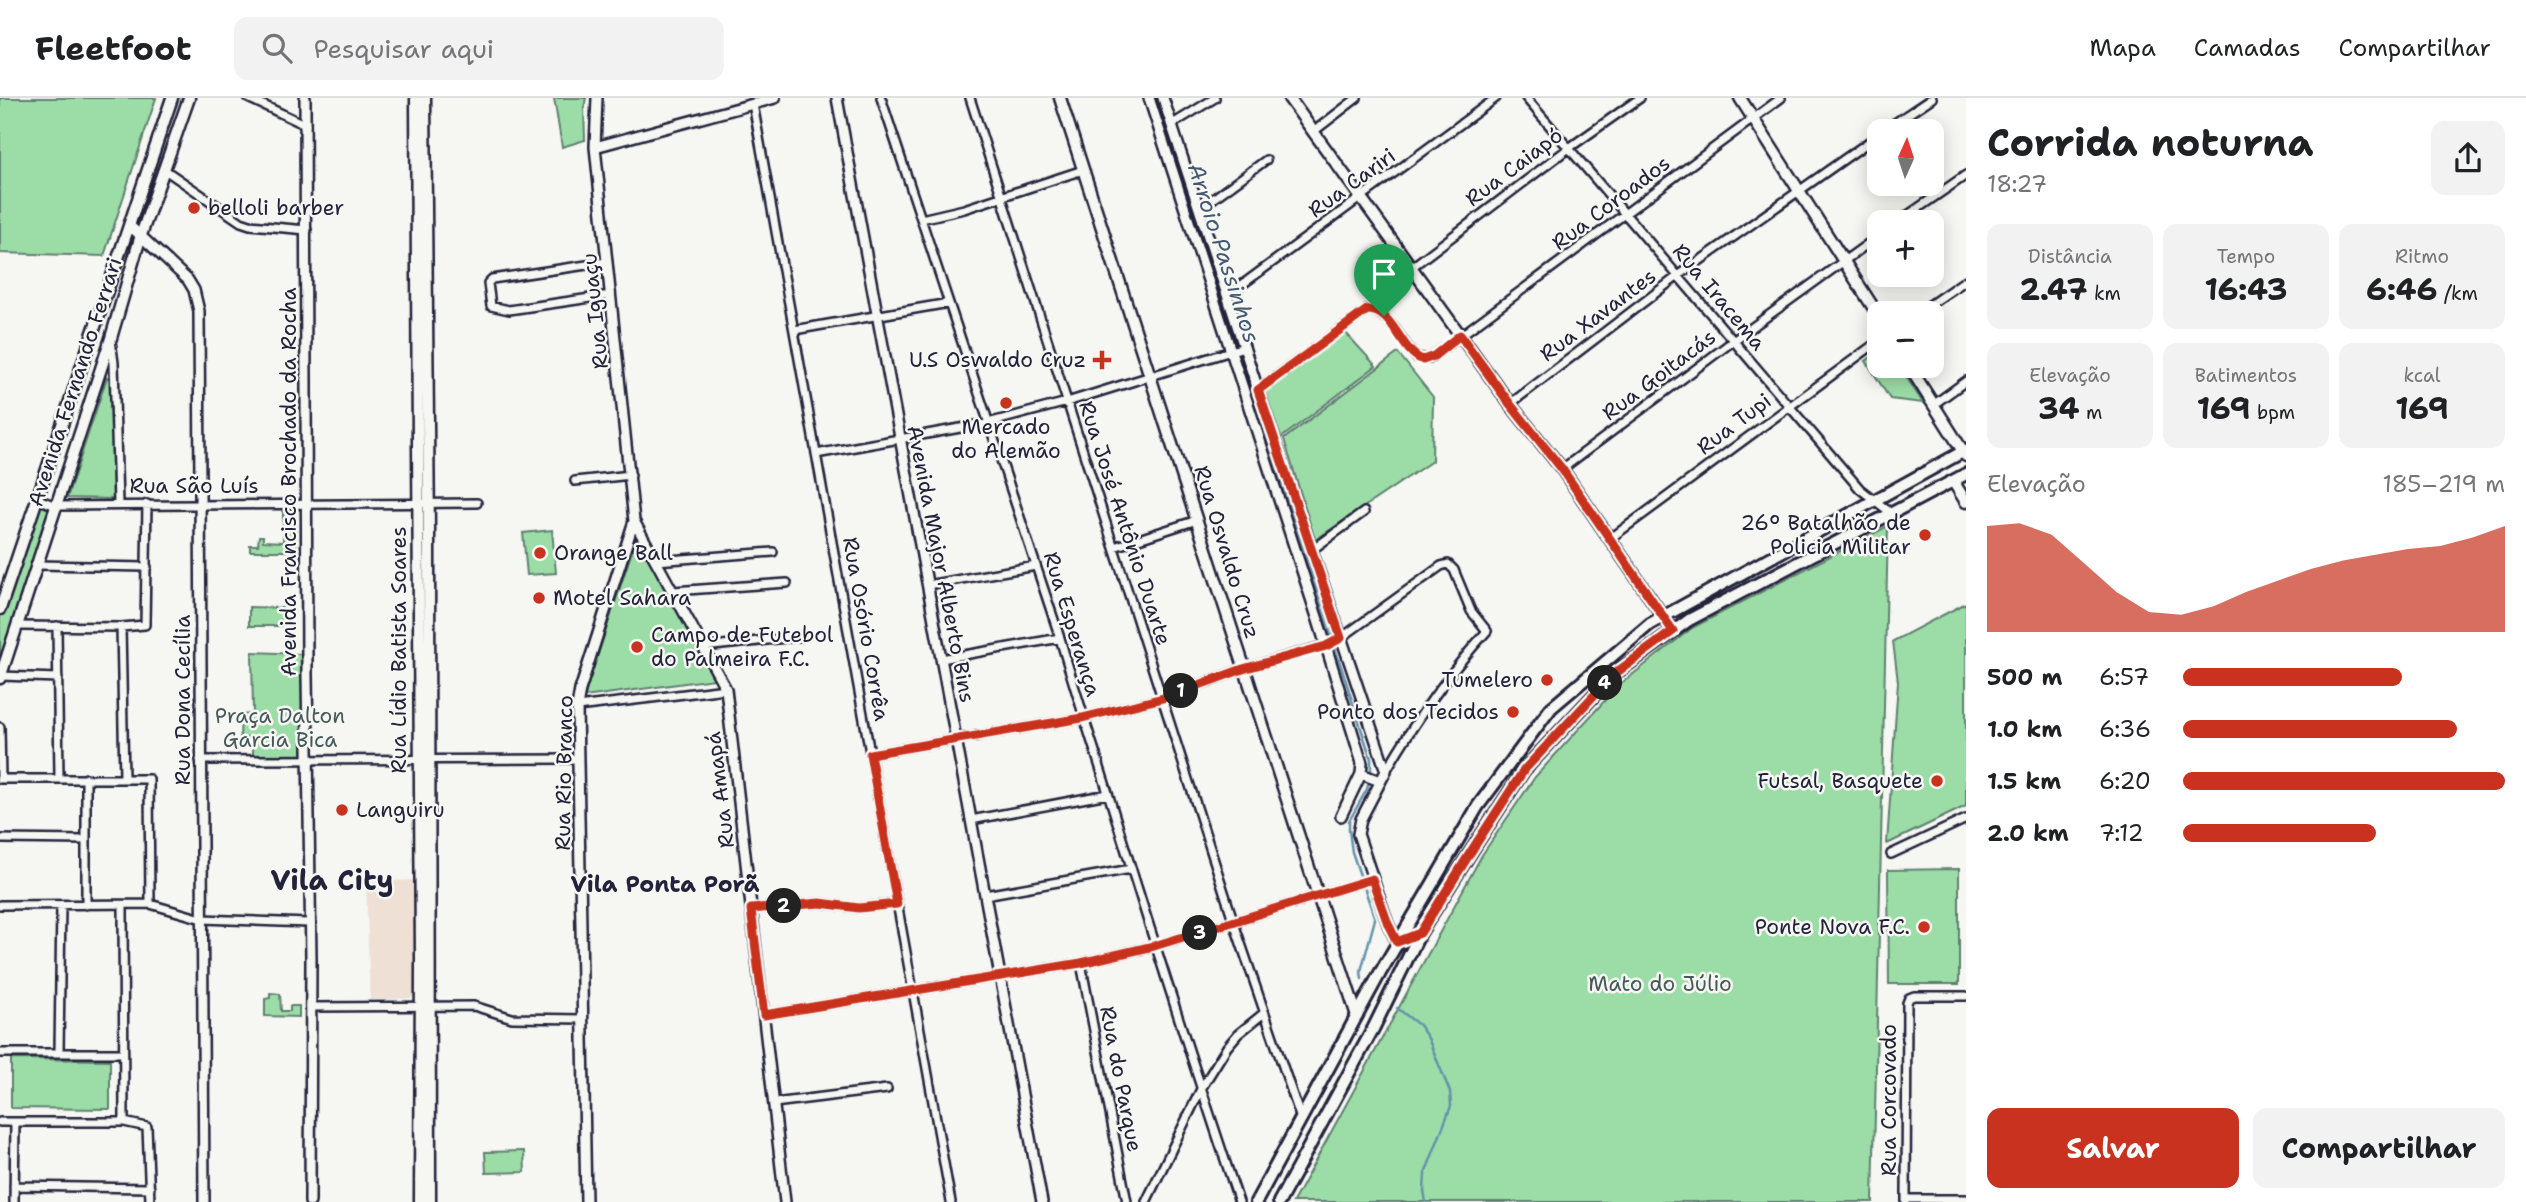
<!DOCTYPE html>
<html lang="pt">
<head>
<meta charset="utf-8">
<style>
  :root { --surface:#fff; --page:#f2f2f2; --text:#202124; --muted:#757577; --line:#e0e0e0; --accent:#c8321e }
  body { margin:0; font-family:"Shantell Sans",sans-serif; background:var(--page); color:var(--text); height:100vh; display:flex; flex-direction:column; font-size:26px; white-space:nowrap }
  * { box-sizing:border-box; margin:0 }
  p { font-size:23px; color:var(--muted) }
  .icon { flex:none; width:38px; height:38px; fill:none; stroke:currentColor; stroke-width:2; stroke-linecap:round; stroke-linejoin:round }
  .map { position:relative; flex:1; overflow:hidden }
  .sheet { display:flex; flex-direction:column; background:var(--surface); width:560px }
  .sheet>* { flex:none }
  .needle { width:46px; rotate:3deg }
  .fabs { position:absolute; left:1867px; top:21px; display:grid; gap:14px }
  .fabs a { display:grid; place-items:center; width:77px; height:77px; border-radius:14px; background:var(--surface); box-shadow:0 4px 18px #0003; font-size:35px }
  .pin { position:absolute; display:grid; place-items:center; width:60px; height:60px; color:#fff; margin:-72px -30px; border-radius:50% 50% 50% 0; rotate:-45deg; box-shadow:0 0 7px #0007 }
  .pin .icon { rotate:45deg }
  .km { position:absolute; width:35px; height:35px; margin:-18px; border-radius:50%; background:#222; color:#fff; font-size:19px; line-height:35px; text-align:center }
  .round { display:grid; place-items:center; flex:none; width:74px; height:74px; border-radius:14px; background:var(--page) }
  .headline { display:flex; align-items:center; justify-content:space-between; height:119px; padding:0 21px }
  h1 { font-size:38px; font-weight:700; line-height:52px }
  .figures { display:grid; grid-template-columns:repeat(3,1fr); gap:10px; height:119px; padding:7px 21px }
  .figures div { display:grid; align-content:center; border-radius:14px; background:var(--page); text-align:center }
  .figures b { font-size:30px; font-weight:700 }
  .figures small { font-size:19px; font-weight:400 }
  .figures p { font-size:19px }
  .chart { height:196px; padding:14px 21px }
  .chart p { display:flex; justify-content:space-between }
  .chart svg { width:100%; height:126px; margin-top:7px; fill:var(--accent); opacity:.7 }
  .cta { display:flex; gap:14px; margin-top:auto; padding:14px 21px }
  .cta a { flex:1; height:80px; border-radius:14px; background:var(--accent); color:#fff; font-size:28px; font-weight:700; line-height:80px; text-align:center }
  .cta a+a { background:var(--page); color:var(--text) }
  ul { padding:0 21px; list-style:none; font-size:23px }
  li { display:grid; grid-template-columns:112px 84px 1fr; align-items:center; height:52px }
  li i { height:18px; border-radius:9px; background:var(--accent) }
  header { display:flex; align-items:center; gap:42px; box-sizing:border-box; height:98px; padding:0 35px; background:var(--surface); border-bottom:2px solid var(--line) }
  header strong { font-size:33px }
  nav { display:flex; gap:38px; margin-inline-start:auto; font-size:24px }
  .search { width:490px; height:63px; background:var(--page); display:flex; align-items:center; gap:18px; box-sizing:border-box; padding:0 24px; border-radius:14px; color:var(--muted); font-size:26px }
  main { display:flex; flex:1; min-height:0 }
  .map>svg:first-child { display:block }
  .built { fill:#eee0d4 }
  .green { fill:#9cdda7; stroke:#5f8071; stroke-width:2 }
  .lines { fill:none; stroke-linecap:round; stroke-linejoin:round }
  .stream { stroke:#6692ab; stroke-width:2.5 }
  .minor-casing { stroke:#22223b; stroke-width:12 }
  .tertiary-casing { stroke:#22223b; stroke-width:14 }
  .secondary-casing { stroke:#22223b; stroke-width:15 }
  .primary-casing { stroke:#22223b; stroke-width:16 }
  .minor { stroke:#f6f6f2; stroke-width:7 }
  .tertiary { stroke:#f6f6f2; stroke-width:9 }
  .secondary { stroke:#f6f6f2; stroke-width:10 }
  .primary { stroke:#f6f6f2; stroke-width:10 }
  .route-casing { stroke:#fff; stroke-width:14 }
  .route { stroke:#c8321e; stroke-width:9 }
  .poi-dot { fill:#c8321e; stroke:#f6f6f2; stroke-width:2.5 }
  .labels { text-anchor:middle; stroke-width:5; stroke-linejoin:round; paint-order:stroke }
  .street-label { font-size:21px; fill:#22223b; stroke:#f6f6f2 }
  .poi-label { font-size:21px; fill:#22223b; stroke:#f6f6f2; text-anchor:end }
  .park-label { font-size:21px; fill:#475a5b; stroke:#f6f6f2 }
  .water-label { font-size:23px; font-style:italic; fill:#445a73; stroke:#f6f6f2 }
  .neighbourhood-label { font-size:23px; font-weight:bold; fill:#22223b; stroke:#f6f6f2 }
  .district-label { font-size:28px; font-weight:bold; fill:#22223b; stroke:#f6f6f2 }
</style>
</head>
<body>
<header>
<strong>Fleetfoot</strong>
<div class="search"><svg class="icon" aria-label="search" viewBox="0 0 24 24"><circle cx="10" cy="10" r="6"/><path d="M15 15l6 6"/></svg>Pesquisar aqui</div>
<nav><a>Mapa</a><a>Camadas</a><a>Compartilhar</a></nav>
</header>
<main>
<div class="map">
<svg width="1966" height="1104" viewBox="0 0 1966 1104">
  <rect width="100%" height="100%" fill="#f6f6f2"/>
  <filter id="ink" filterUnits="userSpaceOnUse"><feTurbulence type="fractalNoise" baseFrequency=".0143" numOctaves="2"/><feDisplacementMap in="SourceGraphic" scale="14" xChannelSelector="R" yChannelSelector="G"/><feConvolveMatrix kernelMatrix="1 2 1 2 8 2 1 2 1" color-interpolation-filters="sRGB"/></filter>
  <g filter="url(#ink)">
    <!-- built -->
    <path class="built" d="M413 782 416 900 370 902 366 784Z"/>
    <!-- green -->
    <path class="green" d="M0 0H156L104 158 0 155Z
      M554 0H586L584 10 585 42 562 49Z
      M1345 234 1376 268 1281 340 1263 293Z
      M1879 253 1880 268H1899L1923 305 1890 301 1866 263Z
      M1398 255 1433 299 1432 363 1315 442 1284 341Z
      M107 279 115 282V401L67 400Z
      M36 406 49 411 0 561V516Z
      M283 412H294L296 453H250V447H258L259 438H263V443L283 444Z
      M1888 428 1873 1104H1293L1482 757 1535 679 1618 588 1692 530Z
      M552 432 556 475 527 477 523 435Z
      M637 438 714 581 584 599Z
      M1966 505V708L1887 746 1898 584 1893 543Z
      M249 509 282 510V528H249Z
      M252 554 301 556 307 561 309 661H276L271 657H253V640H240L241 617 253 616Z
      M1959 771V886H1889L1888 772Z
      M270 895 280 896 281 913H290V908H299V919L265 918V901L270 900Z
      M11 961 110 962V1011L11 1010Z
      M524 1053 525 1074 486 1075 485 1054Z"/>
    <g class="lines">
      <!-- stream -->
      <path class="stream" d="M1157 0 1371 661V675L1367 691 1349 723V732L1352 754 1375 821 1361 873 1362 881
        M1397 910 1419 927 1428 940 1450 994 1451 1008 1425 1076 1424 1093 1426 1104"/>
      <!-- minor casing -->
      <g class="minor-casing">
        <path id="minor" d="M248 0 306 27
          M881 0 1060 540C1076 597 1095 652 1112 708 1153 841 1195 973 1239 1104
          M970 0 1234 825 1301 1021
          M1526 0 1860 391 1891 415
          M753 6 951 1104
          M1171 27 1215 0
          M1883 33 1932 0
          M1313 34 1357 0
          M165 72 241 124 250 127 307 132
          M1199 111 1266 62
          M921 121 964 111 1083 72
          M1898 124 1966 77
          M607 164 492 181 488 185 491 208 509 212 611 197
          M1412 169 1569 50 1640 0
          M1228 197 1496 0
          M1918 215 1966 182
          M794 232 949 205
          M111 242 114 265 118 406
          M1258 292 1367 212C1389 211 1402 246 1416 259L1429 261 1781 0
          M1510 306 1678 178 1880 36
          M1933 307 1966 283
          M816 356 988 325 1067 304 1244 249
          M1562 371 1733 243 1880 137
          M575 383 631 377
          M38 401 56 408 477 405
          M1611 440 1880 242
          M1114 449 1197 422
          M1312 452 1364 414
          M656 463 773 454
          M37 467 147 469
          M927 487 1036 468
          M673 493 787 485
          M17 528 121 529 145 527 147 406
          M57 528 59 680
          M121 529 124 680
          M704 549 805 538
          M941 561 1060 540
          M1 578 58 580
          M577 609 726 591
          M0 629 1 681
          M870 656 1082 620 1163 600 1243 571 1326 547 1341 540 1441 468 1448 466 1454 472 1471 513 1487 533C1448 576 1415 623 1386 673
          M200 662 578 661
          M0 681H149L150 806
          M971 722 1108 696
          M0 741 86 742
          M1891 756 1966 721
          M985 797 1131 771
          M0 807 150 806 202 821 309 825
          M86 807V680
          M123 807 124 1024
          M751 811 820 805 858 810 897 806
          M1081 865 1127 1104
          M310 909 474 908 512 920 583 921
          M764 917 1081 865 1154 848 1372 781
          M59 954 61 807
          M0 955H123
          M774 1005 887 991
          M0 1024H124L147 1029 150 1104
          M14 1088 150 1090
          M1906 1101H1966
          M14 1104 15 1024
          M1146 1104 1201 991 1227 949 1238 936 1264 915
          M1906 1104 1907 905 1909 900 1914 898H1966"/>
      </g>
      <!-- tertiary casing -->
      <g class="tertiary-casing">
        <path id="tertiary" d="M305 0 307 577 311 861 310 1104
          M837 0 1042 1104
          M1149 0 1318 522 1362 665 1361 676 1341 718
          M1163 0 1260 298 1386 673 1361 721 1358 736 1388 826 1397 844
          M595 49 775 0
          M130 128 188 182 194 192 199 213 204 1104
          M634 423 726 591 785 1104
          M1361 676 1380 683
          M586 1104 577 609 580 592 634 423 595 49 597 0"/>
      </g>
      <!-- secondary casing -->
      <g class="secondary-casing">
        <path id="secondary" d="M416 0 421 863 420 1104
          M425 0 429 433 430 1104
          M1060 0 1357 918
          M1289 0 1510 306 1562 371 1673 533
          M1740 0 1880 220
          M1909 268 1966 358
          M1953 383 1966 404
          M0 511 172 0
          M0 580 111 240 141 137 189 0"/>
      </g>
      <!-- primary casing -->
      <g class="primary-casing">
        <path id="primary" d="M1256 1104 1380 875 1478 708 1551 610 1650 526 1966 352
          M1279 1104 1374 929 1420 835 1472 752 1524 672 1613 577 1689 522 1966 376"/>
      </g>
      <!-- minor -->
      <use href="#minor" class="minor"/>
      <!-- tertiary -->
      <use href="#tertiary" class="tertiary"/>
      <!-- secondary -->
      <use href="#secondary" class="secondary"/>
      <!-- primary -->
      <use href="#primary" class="primary"/>
    </g>
  </g>
  <g class="lines" filter="url(#ink)">
    <!-- route casing -->
    <g class="route-casing">
      <path id="route" d="M1367 212C1394 211 1399 253 1423 262L1434 258 1460 237 1510 306 1562 371 1673 533 1613 577 1524 672 1472 752 1420 835 1397 844 1388 826 1372 781 1154 848 1081 865 764 917 751 811 820 805 859 810 897 806 870 656 1082 620 1163 600 1243 571 1326 548 1341 540 1258 292Z"/>
    </g>
    <!-- route -->
    <use href="#route" class="route"/>
  </g>
  <!-- markers -->
  <g class="poi-dot">
    <circle cx="194" cy="110" r="7"/>
    <path d="M1098.5 251.5h7v7h7v7h-7v7h-7v-7h-7v-7h7z"/>
    <circle cx="1006" cy="305" r="7"/>
    <circle cx="1925" cy="437" r="7"/>
    <circle cx="540" cy="455" r="7"/>
    <circle cx="539" cy="500" r="7"/>
    <circle cx="637" cy="549" r="7"/>
    <circle cx="1547" cy="582" r="7"/>
    <circle cx="1513" cy="614" r="7"/>
    <circle cx="1937" cy="683" r="7"/>
    <circle cx="342" cy="712" r="7"/>
    <circle cx="1924" cy="829" r="7"/>
  </g>
  <g class="labels">
    <!-- street labels -->
    <g class="street-label">
      <text transform="translate(1514 69) rotate(-37)" y="7">Rua Caiapó</text>
      <text transform="translate(1352 85) rotate(-36)" y="7">Rua Cariri</text>
      <text transform="translate(1611 105) rotate(-37)" y="7">Rua Coroados</text>
      <text transform="translate(1719 199) rotate(50)" y="7">Rua Iracema</text>
      <text transform="translate(595 213) rotate(-96)" y="7">Rua Iguaçu</text>
      <text transform="translate(1598 217) rotate(-37)" y="7">Rua Xavantes</text>
      <text transform="translate(1659 277) rotate(-37)" y="7">Rua Goitacás</text>
      <text transform="translate(75 284) rotate(-72)" y="7">Avenida Fernando Ferrari</text>
      <text transform="translate(1734 326) rotate(-37)" y="7">Rua Tupi</text>
      <text transform="translate(289 384) rotate(-90)" y="7">Avenida Francisco Brochado da Rocha</text>
      <text x="194" y="395">Rua São Luís</text>
      <text transform="translate(1125 425) rotate(72)" y="7">Rua José Antônio Duarte</text>
      <text transform="translate(1227 454) rotate(73)" y="7">Rua Osvaldo Cruz</text>
      <text transform="translate(941 466) rotate(79)" y="7">Avenida Major Alberto Bins</text>
      <text transform="translate(1072 526) rotate(73)" y="7">Rua Esperança</text>
      <text transform="translate(866 531) rotate(80)" y="7">Rua Osório Corrêa</text>
      <text transform="translate(399 552) rotate(-90)" y="7">Rua Lídio Batista Soares</text>
      <text transform="translate(183 602) rotate(-90)" y="7">Rua Dona Cecília</text>
      <text transform="translate(564 675) rotate(-89)" y="7">Rua Rio Branco</text>
      <text transform="translate(720 692) rotate(-97)" y="7">Rua Amapá</text>
      <text transform="translate(1121 981) rotate(79)" y="7">Rua do Parque</text>
      <text transform="translate(1889 1002) rotate(-90)" y="7">Rua Corcovado</text>
    </g>
    <!-- poi labels -->
    <g class="poi-label">
      <text x="208" y="117" text-anchor="start">belloli barber</text>
      <text x="1086" y="269">U.S Oswaldo Cruz</text>
      <text x="1006" y="336" text-anchor="middle">Mercado<tspan x="1006" dy="24">do Alemão</tspan></text>
      <text x="1911" y="432">26º Batalhão de<tspan x="1911" dy="24">Policia Militar</tspan></text>
      <text x="554" y="462" text-anchor="start">Orange Ball</text>
      <text x="553" y="507" text-anchor="start">Motel Sahara</text>
      <text x="651" y="544" text-anchor="start">Campo de Futebol<tspan x="651" dy="24">do Palmeira F.C.</tspan></text>
      <text x="1533" y="589">Tumelero</text>
      <text x="1499" y="621">Ponto dos Tecidos</text>
      <text x="1923" y="690">Futsal, Basquete</text>
      <text x="356" y="719" text-anchor="start">Languiru</text>
      <text x="1910" y="836">Ponte Nova F.C.</text>
    </g>
    <!-- park labels -->
    <g class="park-label">
      <text x="280" y="625">Praça Dalton<tspan x="280" dy="24">Garcia Bica</tspan></text>
      <text x="1660" y="893">Mato do Júlio</text>
    </g>
    <!-- water labels -->
    <g class="water-label">
      <text transform="translate(1224 155) rotate(72)" y="8">Arroio Passinhos</text>
    </g>
    <!-- neighbourhood labels -->
    <g class="neighbourhood-label">
      <text x="665" y="794">Vila Ponta Porã</text>
    </g>
    <!-- district labels -->
    <g class="district-label">
      <text x="332" y="792">Vila City</text>
    </g>
  </g>
</svg>
<div class="fabs">
<a><svg class="needle" viewBox="-14 -14 28 28"><path d="M0-13l5 13h-10z" fill="#e53935"/><path d="M0 13l5-13h-10z" fill="#757577"/></svg></a>
<a>+</a>
<a>−</a>
</div>
<div class="pin" style="left:1384px;top:218px;background:#1e9e55"><svg class="icon" aria-label="arrive" viewBox="0 0 24 24"><path d="M6 21V4h12l-3 4 3 4H6"/></svg></div>
<b class="km" style="left:1181px;top:593px">1</b>
<b class="km" style="left:784px;top:808px">2</b>
<b class="km" style="left:1200px;top:835px">3</b>
<b class="km" style="left:1605px;top:585px">4</b>
</div>
<section class="sheet">
<div class="headline"><div><h1>Corrida noturna</h1><p>18:27</p></div><a class="round"><svg class="icon" aria-label="share" viewBox="0 0 24 24"><path d="M12 15V3M7 8l5-5 5 5M5 13v7h14v-7"/></svg></a></div>
<div class="figures">
<div><p>Distância</p><b>2.47<small> km</small></b></div>
<div><p>Tempo</p><b>16:43</b></div>
<div><p>Ritmo</p><b>6:46<small> /km</small></b></div>
</div>
<div class="figures">
<div><p>Elevação</p><b>34<small> m</small></b></div>
<div><p>Batimentos</p><b>169<small> bpm</small></b></div>
<div><p>kcal</p><b>169</b></div>
</div>
<div class="chart"><p><span>Elevação</span>185–219 m</p>
<svg viewBox="0 0 160 44" preserveAspectRatio="none"><path d="M0 44V7L10 6L20 10L30 20L40 30L50 37L60 38L70 35L80 30L90 26L100 22L110 19L120 17L130 15L140 14L150 11L160 7V44z"/></svg>
</div>
<ul>
<li><b>500 m</b>6:57<i style="width:68%"></i></li>
<li><b>1.0 km</b>6:36<i style="width:85%"></i></li>
<li><b>1.5 km</b>6:20<i style="width:100%"></i></li>
<li><b>2.0 km</b>7:12<i style="width:60%"></i></li>
</ul>
<div class="cta"><a>Salvar</a><a>Compartilhar</a></div>
</section>
</main>
</body>
</html>
